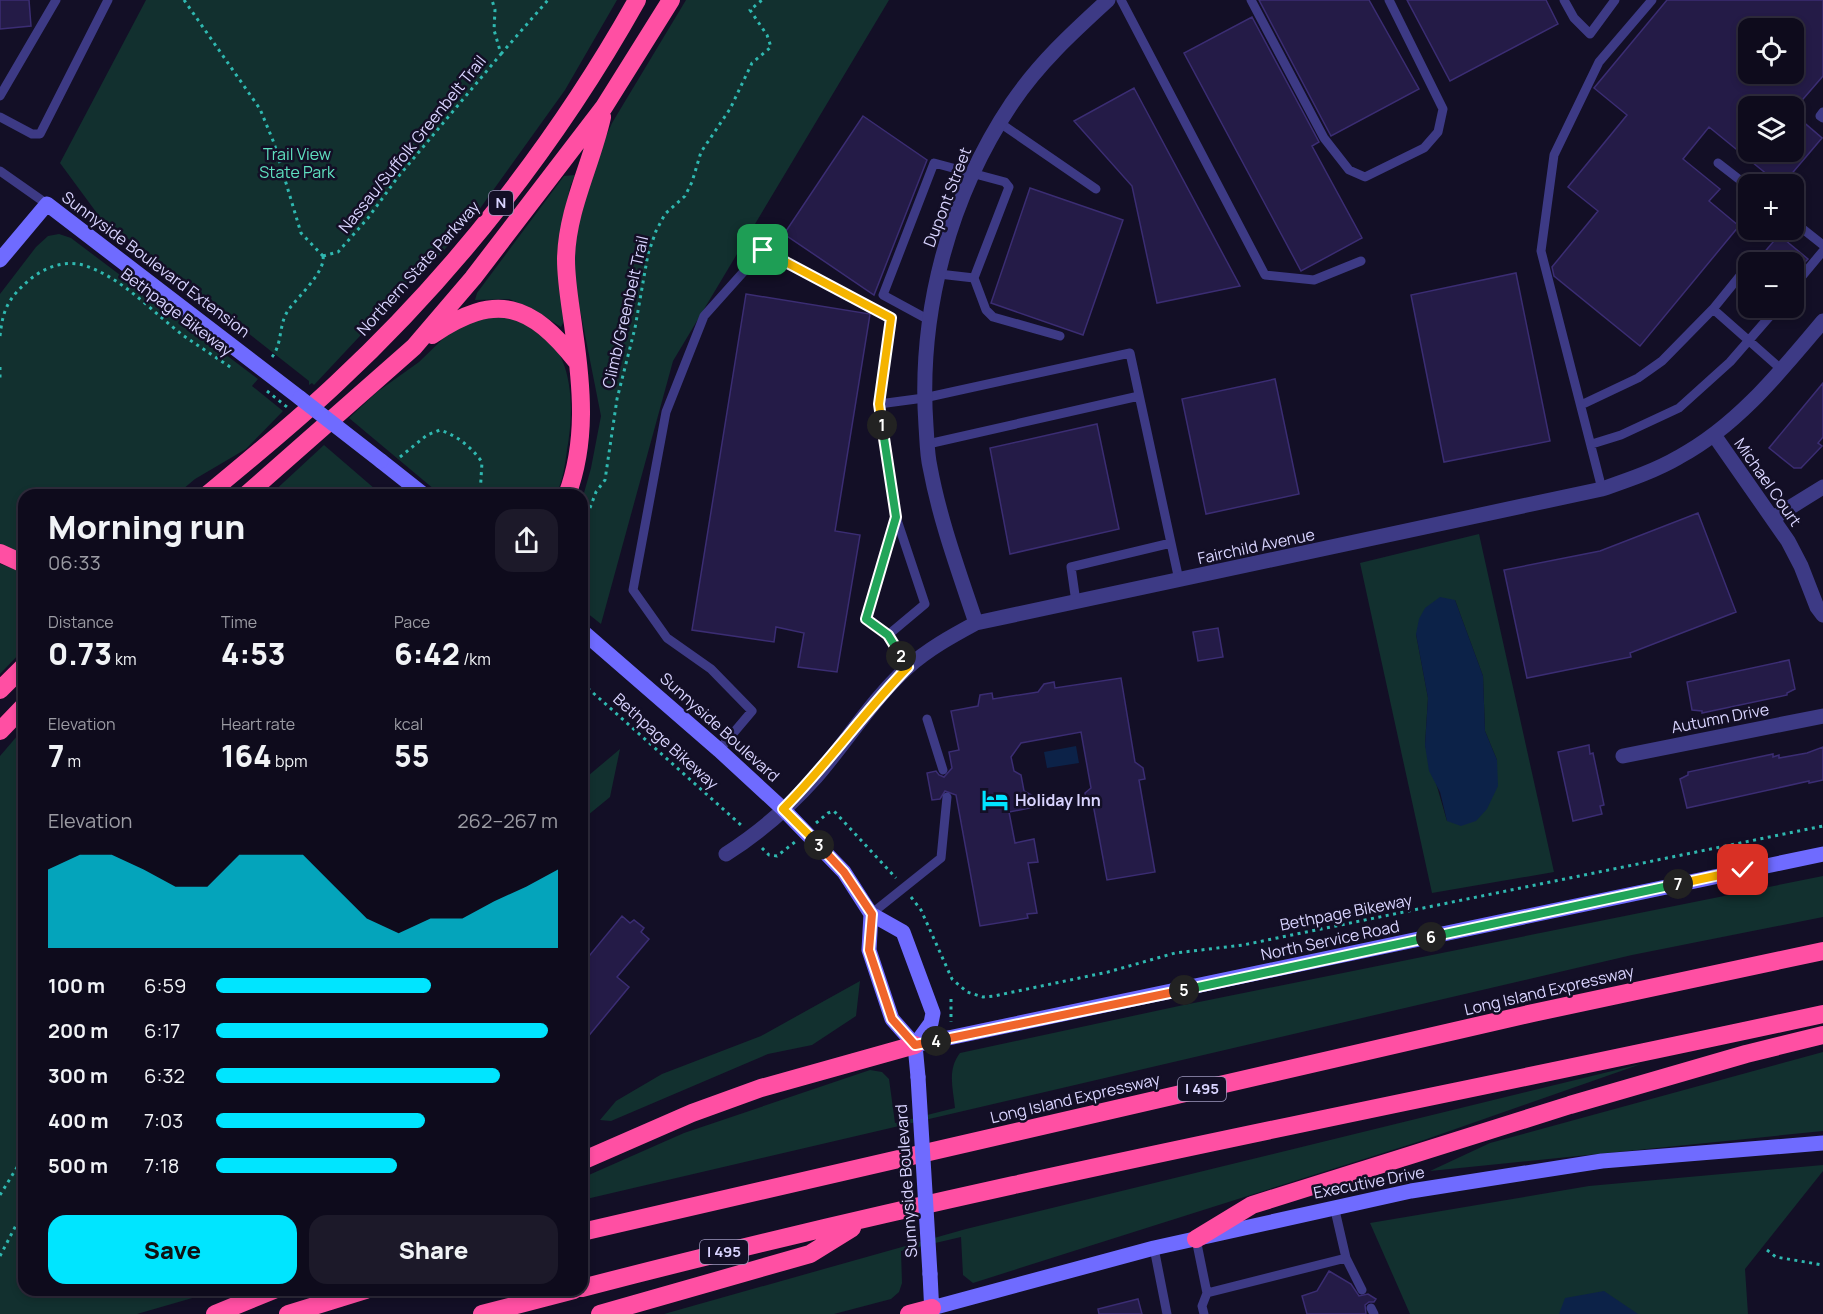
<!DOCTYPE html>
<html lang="en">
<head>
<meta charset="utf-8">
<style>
  :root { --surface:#0e0b1c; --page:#1c1929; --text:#f1f3f6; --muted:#9b9ba3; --line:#2e2b3b; --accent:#00e5ff }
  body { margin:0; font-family:Manrope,sans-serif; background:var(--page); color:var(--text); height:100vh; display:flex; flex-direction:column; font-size:22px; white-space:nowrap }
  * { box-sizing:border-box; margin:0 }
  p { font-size:20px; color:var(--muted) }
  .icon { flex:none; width:33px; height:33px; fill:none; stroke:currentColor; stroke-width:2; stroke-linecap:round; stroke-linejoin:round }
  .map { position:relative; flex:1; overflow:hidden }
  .panel { position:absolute; left:18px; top:489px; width:570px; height:807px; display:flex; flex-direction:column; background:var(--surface); border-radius:18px; box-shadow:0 3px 9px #0003,0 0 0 2px var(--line) }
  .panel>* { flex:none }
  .tools { position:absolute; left:1738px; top:18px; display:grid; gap:12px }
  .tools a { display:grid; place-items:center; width:66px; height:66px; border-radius:12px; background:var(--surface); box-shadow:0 3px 9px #0003,0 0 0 2px var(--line); font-size:30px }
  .pin { position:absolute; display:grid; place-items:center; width:51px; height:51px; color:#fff; margin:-26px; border-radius:12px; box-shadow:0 3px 9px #0006 }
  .km { position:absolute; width:30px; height:30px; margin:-15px; border-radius:50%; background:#222; color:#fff; font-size:16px; line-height:30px; text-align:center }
  .round { display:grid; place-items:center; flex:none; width:63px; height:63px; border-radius:18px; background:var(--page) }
  .summary { display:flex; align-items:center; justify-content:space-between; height:102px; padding:0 30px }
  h1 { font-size:33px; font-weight:800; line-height:45px }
  .figures { display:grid; grid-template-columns:repeat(3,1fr); gap:9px; height:102px; padding:6px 30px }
  .figures div { display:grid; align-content:center }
  .figures b { font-size:30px; font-weight:800 }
  .figures small { font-size:16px; font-weight:400 }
  .figures p { font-size:16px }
  .chart { height:168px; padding:12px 30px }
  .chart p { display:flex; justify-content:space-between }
  .chart svg { width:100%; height:108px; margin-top:6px; fill:var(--accent); opacity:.7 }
  .action { display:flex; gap:12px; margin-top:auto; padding:12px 30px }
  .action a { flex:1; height:69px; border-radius:18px; background:var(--accent); color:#111; font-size:24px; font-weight:800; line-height:69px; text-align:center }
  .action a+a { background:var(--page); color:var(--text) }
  ul { padding:0 30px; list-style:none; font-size:20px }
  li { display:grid; grid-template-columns:96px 72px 1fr; align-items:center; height:45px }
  li i { height:15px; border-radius:8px; background:var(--accent) }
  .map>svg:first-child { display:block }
  .green { fill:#12302f; fill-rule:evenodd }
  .water { fill:#0c2248 }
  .building { fill:#241b47; stroke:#3b2d73; stroke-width:1.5; fill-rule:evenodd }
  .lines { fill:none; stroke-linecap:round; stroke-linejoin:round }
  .path { stroke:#2fb8b0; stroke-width:3; stroke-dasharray:3 4.5; stroke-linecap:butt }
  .service { stroke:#3d3a85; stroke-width:9 }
  .minor { stroke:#3d3a85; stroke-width:15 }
  .secondary { stroke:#6f6bff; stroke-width:15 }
  .motorway { stroke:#ff4fa3; stroke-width:18 }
  .path-bridge { stroke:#2fb8b0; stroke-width:3; stroke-dasharray:3 4.5; stroke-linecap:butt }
  .secondary-bridge { stroke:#6f6bff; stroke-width:15 }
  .split-1-casing { stroke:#fff; stroke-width:12 }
  .split-2-casing { stroke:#fff; stroke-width:12 }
  .split-3-casing { stroke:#fff; stroke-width:12 }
  .split-4-casing { stroke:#fff; stroke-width:12 }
  .split-5-casing { stroke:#fff; stroke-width:12 }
  .split-6-casing { stroke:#fff; stroke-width:12 }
  .split-7-casing { stroke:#fff; stroke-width:12 }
  .split-8-casing { stroke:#fff; stroke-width:12 }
  .split-1 { stroke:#f5b400; stroke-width:8 }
  .split-2 { stroke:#22a559; stroke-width:8 }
  .split-3 { stroke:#f5b400; stroke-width:8 }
  .split-4 { stroke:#f0652b; stroke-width:8 }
  .split-5 { stroke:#f0652b; stroke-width:8 }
  .split-6 { stroke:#22a559; stroke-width:8 }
  .split-7 { stroke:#22a559; stroke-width:8 }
  .split-8 { stroke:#f5b400; stroke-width:8 }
  .labels { text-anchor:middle; stroke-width:5; stroke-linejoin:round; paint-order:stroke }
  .shield { fill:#130f26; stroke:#9e99be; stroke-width:1.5 }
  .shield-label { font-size:15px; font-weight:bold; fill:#d9d4ff }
  .street-label { font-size:16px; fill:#d9d4ff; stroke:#130f26 }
  .park-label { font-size:16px; fill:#5fe0c0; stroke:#130f26 }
  .poi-label { font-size:16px; font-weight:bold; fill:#d9d4ff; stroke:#130f26; text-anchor:start }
</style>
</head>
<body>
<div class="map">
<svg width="1823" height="1314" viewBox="0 0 1823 1314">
  <rect width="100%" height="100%" fill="#130f26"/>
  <!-- green -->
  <path class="green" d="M146 0H617L565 90 471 221 421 275 419 273 314 385 312 383 309 385V381L99 216 60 163Z
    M686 0H889L673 361 601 624 582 609V500L591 468 601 416 571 264 576 215 593 165 612 123Z
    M575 175 570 187 560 235 565 319 561 327 531 308 509 299 475 300 477 293 564 176Z
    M59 234 71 238 258 379 252 386 283 411 246 449 195 479 176 495H24V557L0 545V294L36 247 48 236Z
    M491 313C503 315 522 316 532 323 574 351 575 405 567 450 565 465 563 480 556 495H441L349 418 377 392 419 362 455 327Z
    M324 445 382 495H270Z
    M1479 534 1554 872 1432 893 1360 563ZM1455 600 1483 676 1485 731 1497 760 1447 821 1425 745 1428 698 1416 634Z
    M0 564 24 572V649L0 674Z
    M24 728V1290H220L137 1314H0V756Z
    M620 749 610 797 582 820V781Z
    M1823 876V917L1632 955 582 1200V1178L684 1133 870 1070 882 1072 889 1079 895 1123 955 1108C953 1088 947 1070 960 1053L1179 1006Z
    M860 981 856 1016 812 1045 768 1054 611 1121 600 1120 616 1101 662 1074 761 1036Z
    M1823 1052V1131L1430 1171 1490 1143Z
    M1641 1064 1424 1140 973 1283 963 1275 961 1237 901 1251 902 1283 899 1292 891 1299 834 1314H664L966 1229Z
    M1823 1165V1171L1745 1269 1748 1314H1410L1370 1223 1589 1186Z"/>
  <!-- water -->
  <path class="water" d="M1440 597 1455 600 1483 676 1485 731 1497 760 1498 786 1487 809 1476 821 1461 826 1447 821 1440 792 1429 771 1425 745 1428 698 1416 634 1419 619 1425 608Z
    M1076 746 1079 763 1047 768 1044 752Z
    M1604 1291 1638 1314H1559L1565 1298Z"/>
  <!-- building -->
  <path class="building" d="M0 0H29L31 26 0 29Z
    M1259 0H1369L1419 89 1331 136Z
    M1407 0H1546L1558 24 1450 81Z
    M1667 0H1823V76L1797 106H1749V152H1794V114L1822 138 1783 184H1779L1709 127 1683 159 1720 189 1709 201 1739 226 1640 346 1554 276 1552 267 1598 211 1568 187 1627 115 1594 88ZM1749 28H1794V74H1749Z
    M1252 17 1319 142 1312 146 1362 238 1301 271 1184 53Z
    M1134 88 1240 286 1157 303 1132 186 1074 121Z
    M863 116 927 160 874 295 784 234Z
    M1030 188 1123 220 1083 335 991 303Z
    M1779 235 1808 259 1805 262H1756Z
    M1516 273 1550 441 1444 462 1411 295Z
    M746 294 870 314 835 531 860 535 837 672 798 667 804 633 776 627 774 642 692 630Z
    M1275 379 1299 494 1206 514 1182 399Z
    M1823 383V437L1818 443 1822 446 1801 468H1794L1769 448Z
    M1097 424 1119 529 1010 554 990 448Z
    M1698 513 1736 612 1630 653 1631 657 1527 678 1504 570 1600 551Z
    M1218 628 1223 657 1198 661 1193 632Z
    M1789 660 1795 689 1787 693V695L1702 713V711L1692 710 1687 682Z
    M1121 678 1135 762 1143 768 1145 779 1139 780 1155 872 1107 880 1093 804H1087L1085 793 1091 788 1081 732 1021 743 1011 757 1014 771 1021 775 1024 791 1033 796 1035 807 1009 812 1015 843 1034 839 1038 862 1028 863 1037 913 1027 914 1028 918 980 926 956 795 945 791 940 799 932 800 927 773 936 771 939 775 944 777 952 768 949 752 959 750 951 711 978 706 980 695 992 693 993 699 1038 692 1044 684 1054 682 1055 688Z
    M1589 745 1590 754 1593 753 1604 805 1600 806 1602 814 1573 821 1558 752Z
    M1823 747V780L1809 783V781L1687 808 1680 779 1688 775V772L1773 754V757L1779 755V758L1807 753Z
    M622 916 630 923 634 920 644 928 641 932 649 939 617 977 629 987 582 1044V948L590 955Z
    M1329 1271 1351 1284 1359 1296 1368 1294 1376 1299 1374 1302H1369L1365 1305 1366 1314H1307L1302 1296 1317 1291Z
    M1138 1299 1142 1314H1099L1098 1309Z"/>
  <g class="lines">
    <!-- path -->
    <path class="path" d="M184 0 260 109 274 143 301 233 323 256
      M501 54 548 0
      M323 256 338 252 368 218 398 177 501 54 494 30 495 10 492 0
      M0 336C3 309 8 299 28 281 43 268 63 260 83 265 122 277 152 312 184 336 200 347 217 358 233 369
      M272 357C283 343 278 324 289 309 298 297 326 271 323 256
      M0 367V378
      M400 457 427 435 440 430C458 436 471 447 482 462L480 495
      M582 529 596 492 605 480 617 399 635 328 648 254 656 231 665 214 685 196 692 182 701 152 730 109 752 63 771 47 767 35 750 10 762 0
      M582 683 742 826
      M816 823 828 813 834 811 896 878
      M762 848 769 855 777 856 795 842
      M911 897 921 910 952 979 967 992 983 997 994 996 1108 972 1175 953 1243 945 1823 826
      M951 999V1022
      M0 1195 24 1156
      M1767 1250 1776 1257 1823 1265
      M0 1256 24 1210"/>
    <!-- service -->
    <path class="service" d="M1121 0 1265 275 1314 280 1361 261
      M1251 0 1324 138 1349 170 1365 177 1424 148 1438 132 1443 109 1389 0
      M1564 0 1574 18 1590 34 1615 0
      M0 96 56 0
      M1823 112 1820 116 1823 118
      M0 117 32 134H40L108 0
      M1000 123 1096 189
      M1718 163 1749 187
      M0 171 47 204
      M1794 222 1823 245
      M974 278 986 310 993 317 1060 336
      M1794 286 1823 251
      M1713 309 1743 272
      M929 320 883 295 934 163 1005 182 1009 187 974 278 939 274
      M1581 405 1638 378 1662 361 1713 309 1782 370
      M928 444 1139 396
      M1592 444 1621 435 1679 408 1730 362 1777 308
      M1602 489 1541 251 1554 155 1599 62 1652 0
      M1076 602 1071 567 1171 543
      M888 635 925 604 896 517
      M908 667 888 635 865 619 896 517 879 404 924 398 1130 353 1179 580
      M927 719 943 770
      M719 750 752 711 711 669 667 638 633 590 666 412 704 316 763 250 891 318 879 404
      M871 914 941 858 947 797
      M1334 1206 1346 1258 1362 1290
      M1196 1239 1207 1293 1346 1258
      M1154 1248 1167 1314
      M1371 1308 1374 1314
      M1204 1314 1202 1306 1207 1293"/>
    <!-- minor -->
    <path class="minor" d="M1714 435 1788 541 1801 566 1817 607 1823 615
      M1773 518 1823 487
      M976 623C959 572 940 521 930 467 927 454 927 439 926 426 918 313 949 197 1012 103 1039 63 1073 32 1108 0
      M1623 756 1823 716
      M726 854C759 833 790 806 816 777 847 741 872 700 907 668 928 649 952 636 976 623L1602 489C1628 480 1655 471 1679 457 1738 425 1780 372 1823 321"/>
    <!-- secondary -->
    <path class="secondary" d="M0 260 47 204 300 398
      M381 461 424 495
      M582 631 719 750 783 809 844 872 871 914 903 932 933 1013 931 1023 915 1045
      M871 914 869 950 892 1019 915 1045 918 1077
      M915 1045 1823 854
      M930 1274 932 1314
      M932 1308 1154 1248 1411 1191 1602 1161 1823 1143"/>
    <!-- motorway -->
    <path class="motorway" d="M432 335C497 291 531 304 577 362
      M207 495C251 458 296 422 338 382 456 272 558 141 637 0
      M246 495 414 347 473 278 604 107 671 0
      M567 495C587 442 582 387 574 332 571 308 566 284 566 259 567 209 591 166 602 117
      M0 553 24 564
      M0 690 24 666
      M0 731 24 706
      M582 1161 692 1113 761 1088 915 1045
      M582 1232 1533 1013 1823 951
      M1196 1239 1252 1205 1570 1105 1746 1054 1823 1035
      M582 1288C992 1181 1409 1104 1823 1014
      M215 1314 274 1290
      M288 1314 366 1290
      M482 1314 574 1290
      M600 1314 810 1254 852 1228
      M909 1314 932 1308"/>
    <!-- path-bridge -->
    <path class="path-bridge" d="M267 391 287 407"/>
    <!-- secondary-bridge -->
    <path class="secondary-bridge" d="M300 398 381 461
      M918 1077 930 1274"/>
  </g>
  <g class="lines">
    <!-- split-1 casing -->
    <g class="split-1-casing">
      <path id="split-1" d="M763 250 891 318 879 404 882 425"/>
    </g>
    <!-- split-2 casing -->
    <g class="split-2-casing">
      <path id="split-2" d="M882 425 896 517 866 619 888 635 901 656"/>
    </g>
    <!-- split-3 casing -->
    <g class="split-3-casing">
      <path id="split-3" d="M819 845 783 809C828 764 864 712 908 667L901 656"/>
    </g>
    <!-- split-4 casing -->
    <g class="split-4-casing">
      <path id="split-4" d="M819 845 844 872 872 914 869 950 892 1019 915 1045 936 1041"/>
    </g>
    <!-- split-5 casing -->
    <g class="split-5-casing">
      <path id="split-5" d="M936 1041 1184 990"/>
    </g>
    <!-- split-6 casing -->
    <g class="split-6-casing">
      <path id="split-6" d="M1184 990 1431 937"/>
    </g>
    <!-- split-7 casing -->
    <g class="split-7-casing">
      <path id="split-7" d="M1431 937 1678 884"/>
    </g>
    <!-- split-8 casing -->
    <g class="split-8-casing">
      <path id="split-8" d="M1678 884 1743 870"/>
    </g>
    <!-- split-1 -->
    <use href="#split-1" class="split-1"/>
    <!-- split-2 -->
    <use href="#split-2" class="split-2"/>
    <!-- split-3 -->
    <use href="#split-3" class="split-3"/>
    <!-- split-4 -->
    <use href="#split-4" class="split-4"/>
    <!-- split-5 -->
    <use href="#split-5" class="split-5"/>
    <!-- split-6 -->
    <use href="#split-6" class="split-6"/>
    <!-- split-7 -->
    <use href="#split-7" class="split-7"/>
    <!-- split-8 -->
    <use href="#split-8" class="split-8"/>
  </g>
  <!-- icons -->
  <defs>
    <g id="hotel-bare" transform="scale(2.07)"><path d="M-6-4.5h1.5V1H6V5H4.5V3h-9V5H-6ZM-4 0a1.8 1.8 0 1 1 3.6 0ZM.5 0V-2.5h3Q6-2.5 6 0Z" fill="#00e5ff" stroke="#130f26" stroke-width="2.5" paint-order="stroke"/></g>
  </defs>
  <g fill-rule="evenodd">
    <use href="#hotel-bare" x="995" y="800"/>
  </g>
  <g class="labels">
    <!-- shield labels -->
    <g class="shield">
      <rect x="489" y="191" width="24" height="24" rx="4.5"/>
      <rect x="1178" y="1077" width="48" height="24" rx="4.5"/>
      <rect x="700" y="1240" width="48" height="24" rx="4.5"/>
    </g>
    <g class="shield-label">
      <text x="501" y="208">N</text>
      <text x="1202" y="1094">I 495</text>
      <text x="724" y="1257">I 495</text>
    </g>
    <!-- street labels -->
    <g class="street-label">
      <text transform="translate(412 144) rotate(-51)" y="6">Nassau/Suffolk Greenbelt Trail</text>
      <text transform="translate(947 197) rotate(-69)" y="6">Dupont Street</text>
      <text transform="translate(156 264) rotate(37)" y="6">Sunnyside Boulevard Extension</text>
      <text transform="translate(418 268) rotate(-48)" y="6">Northern State Parkway</text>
      <text transform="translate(177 312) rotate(37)" y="6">Bethpage Bikeway</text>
      <text transform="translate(625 312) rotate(-77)" y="6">Climb/Greenbelt Trail</text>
      <text transform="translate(1768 482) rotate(55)" y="6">Michael Court</text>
      <text transform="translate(1256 546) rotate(-12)" y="6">Fairchild Avenue</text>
      <text transform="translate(1720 718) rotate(-11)" y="6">Autumn Drive</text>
      <text transform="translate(720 727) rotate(42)" y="6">Sunnyside Boulevard</text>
      <text transform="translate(666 741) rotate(42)" y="6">Bethpage Bikeway</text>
      <text transform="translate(1346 912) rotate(-11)" y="6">Bethpage Bikeway</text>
      <text transform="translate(1330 940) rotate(-12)" y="6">North Service Road</text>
      <text transform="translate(1549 990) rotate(-13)" y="6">Long Island Expressway</text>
      <text transform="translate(1075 1098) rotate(-13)" y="6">Long Island Expressway</text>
      <text transform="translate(906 1181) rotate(-94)" y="6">Sunnyside Boulevard</text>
      <text transform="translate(1369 1182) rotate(-11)" y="6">Executive Drive</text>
    </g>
    <!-- park labels -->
    <g class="park-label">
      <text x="297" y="160">Trail View<tspan x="297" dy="18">State Park</tspan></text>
    </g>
    <!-- poi labels -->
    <g class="poi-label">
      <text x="1015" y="806">Holiday Inn</text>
    </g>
  </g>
</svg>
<div class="tools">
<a><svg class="icon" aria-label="locate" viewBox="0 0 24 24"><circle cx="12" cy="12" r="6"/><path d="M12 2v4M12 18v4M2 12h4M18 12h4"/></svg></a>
<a><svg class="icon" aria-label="layers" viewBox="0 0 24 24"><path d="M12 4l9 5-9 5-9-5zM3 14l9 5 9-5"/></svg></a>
<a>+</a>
<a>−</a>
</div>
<div class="pin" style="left:763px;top:250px;background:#1e9e55"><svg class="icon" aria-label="arrive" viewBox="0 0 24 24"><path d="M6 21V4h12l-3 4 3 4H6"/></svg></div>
<div class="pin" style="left:1743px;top:870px;background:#d93025"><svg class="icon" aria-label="check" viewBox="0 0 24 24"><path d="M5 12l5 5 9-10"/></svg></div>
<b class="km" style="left:882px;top:425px">1</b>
<b class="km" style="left:901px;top:656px">2</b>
<b class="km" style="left:819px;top:845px">3</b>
<b class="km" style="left:936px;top:1041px">4</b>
<b class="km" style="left:1184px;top:990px">5</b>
<b class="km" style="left:1431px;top:937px">6</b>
<b class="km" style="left:1678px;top:884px">7</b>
<section class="panel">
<div class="summary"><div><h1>Morning run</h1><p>06:33</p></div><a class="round"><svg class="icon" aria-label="share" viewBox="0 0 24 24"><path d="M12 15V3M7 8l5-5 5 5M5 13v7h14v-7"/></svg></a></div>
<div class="figures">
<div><p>Distance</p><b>0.73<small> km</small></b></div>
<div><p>Time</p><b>4:53</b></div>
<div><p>Pace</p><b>6:42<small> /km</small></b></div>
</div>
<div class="figures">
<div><p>Elevation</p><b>7<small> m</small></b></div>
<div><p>Heart rate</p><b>164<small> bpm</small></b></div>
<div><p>kcal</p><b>55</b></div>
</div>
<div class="chart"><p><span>Elevation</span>262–267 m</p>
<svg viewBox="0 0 160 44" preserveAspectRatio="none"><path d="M0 44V12L10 6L20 6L30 12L40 19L50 19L60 6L70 6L80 6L90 19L100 32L110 38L120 32L130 32L140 25L150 19L160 12V44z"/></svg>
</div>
<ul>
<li><b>100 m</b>6:59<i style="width:63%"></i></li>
<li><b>200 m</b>6:17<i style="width:97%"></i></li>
<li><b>300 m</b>6:32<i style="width:83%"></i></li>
<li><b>400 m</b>7:03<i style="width:61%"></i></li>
<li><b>500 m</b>7:18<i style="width:53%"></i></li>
</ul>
<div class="action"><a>Save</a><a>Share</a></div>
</section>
</div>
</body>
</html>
